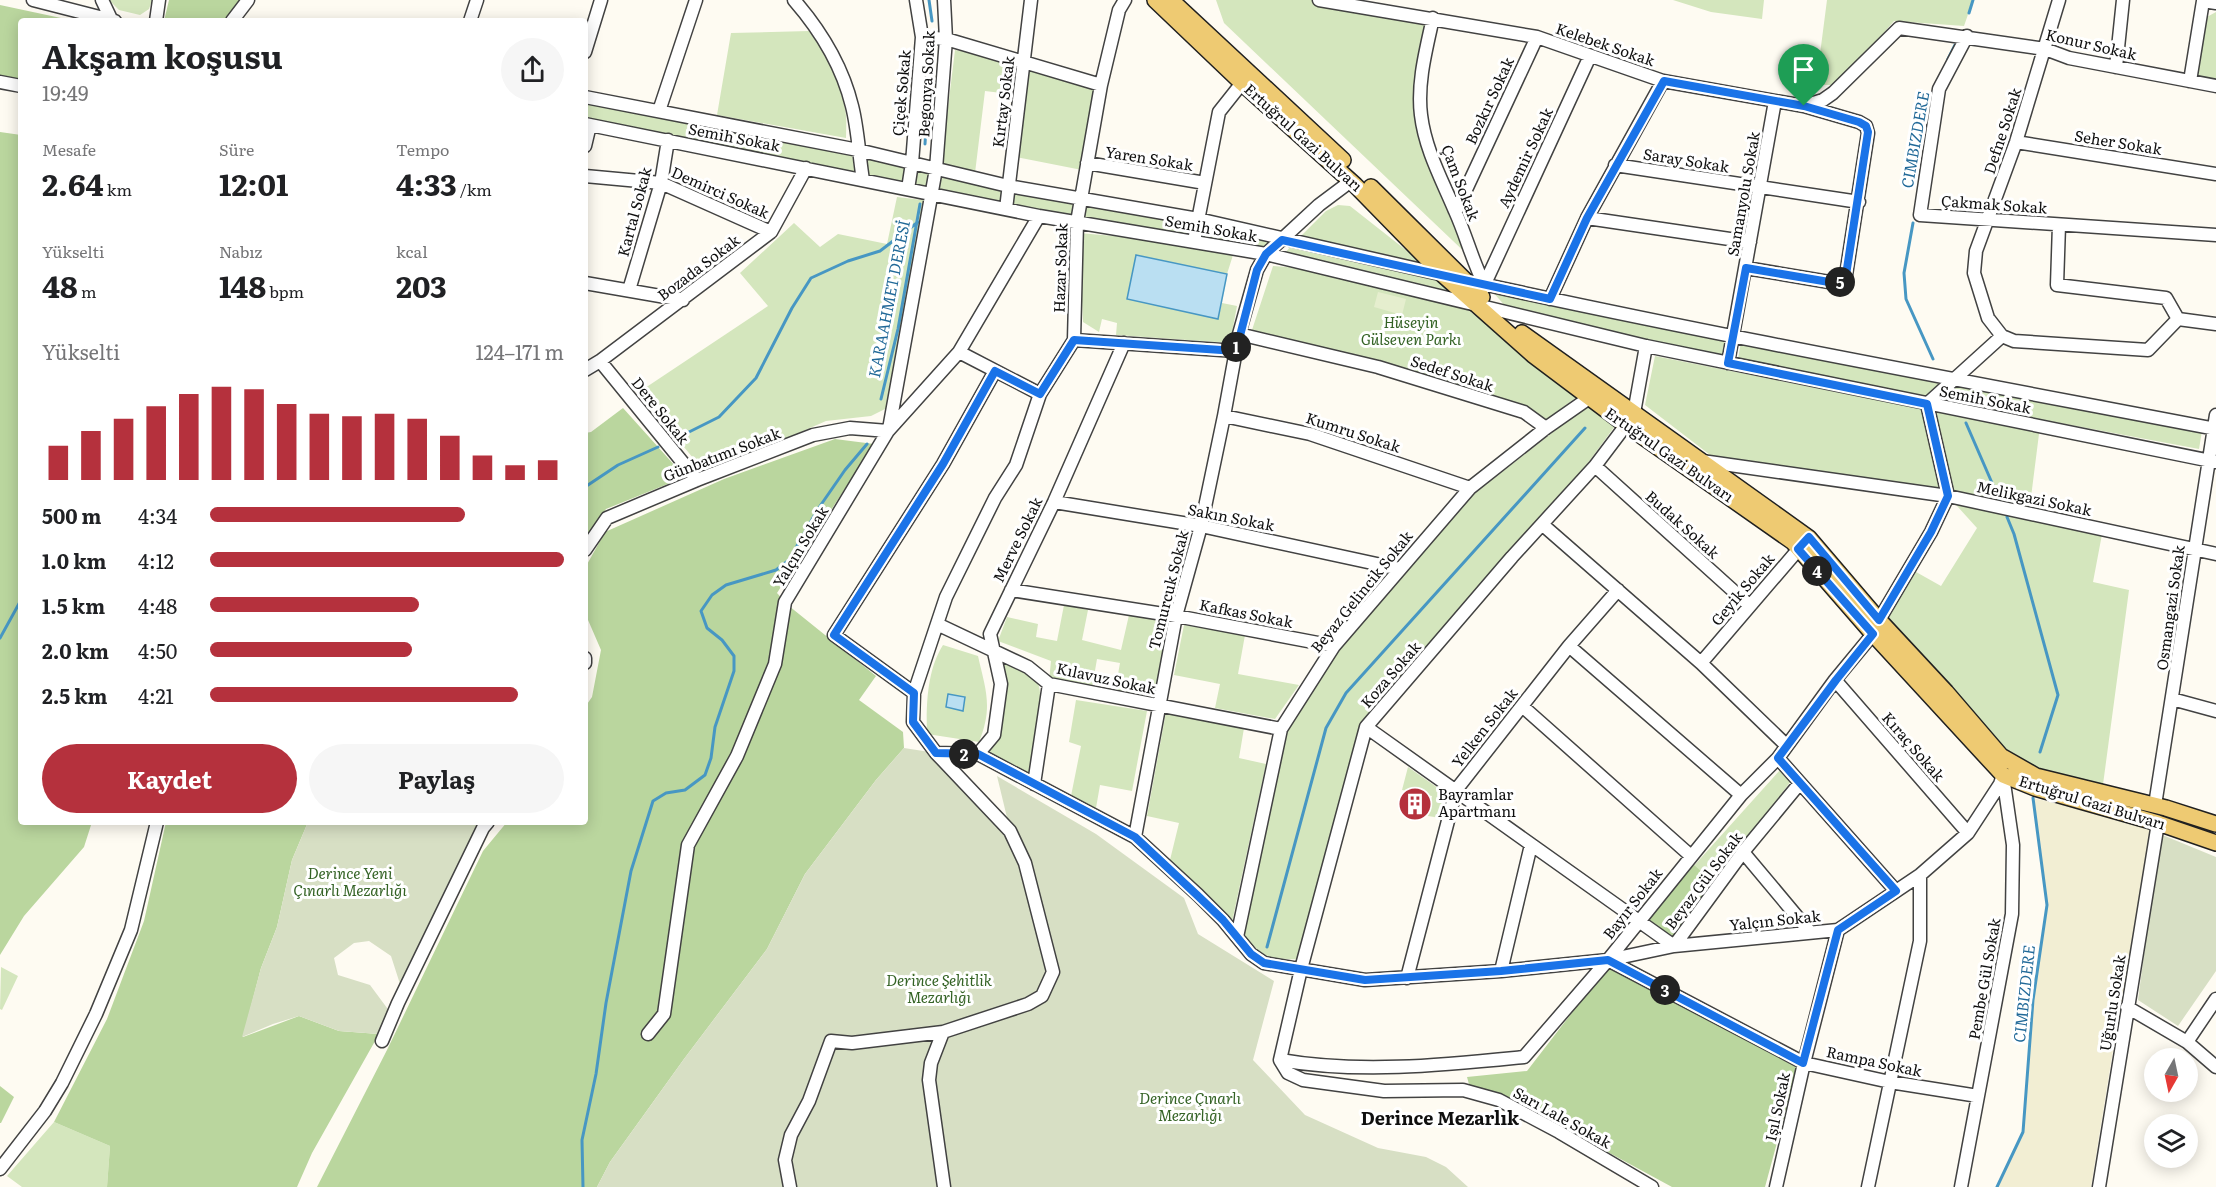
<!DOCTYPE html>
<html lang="tr">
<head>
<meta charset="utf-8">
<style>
  :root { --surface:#fff; --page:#f6f6f6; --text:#202124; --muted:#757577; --accent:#b5313d }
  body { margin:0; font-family:Literata,serif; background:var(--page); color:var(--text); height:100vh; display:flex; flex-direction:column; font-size:22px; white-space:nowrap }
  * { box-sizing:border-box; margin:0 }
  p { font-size:20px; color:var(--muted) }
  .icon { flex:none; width:33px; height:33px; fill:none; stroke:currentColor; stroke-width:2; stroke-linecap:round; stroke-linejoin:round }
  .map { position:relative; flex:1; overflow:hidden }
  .panel { position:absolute; left:18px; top:18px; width:570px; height:807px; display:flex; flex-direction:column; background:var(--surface); border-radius:6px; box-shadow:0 3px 15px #0003 }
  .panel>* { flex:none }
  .needle { width:39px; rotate:189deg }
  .fabs { position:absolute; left:2144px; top:1048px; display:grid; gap:12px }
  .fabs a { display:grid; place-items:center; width:54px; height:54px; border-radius:50%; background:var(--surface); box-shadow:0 3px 15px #0003; font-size:30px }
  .pin { position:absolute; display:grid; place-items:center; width:51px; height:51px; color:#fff; margin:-62px -26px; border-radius:50% 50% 50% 0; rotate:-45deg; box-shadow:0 0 6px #0007 }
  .pin .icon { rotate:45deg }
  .km { position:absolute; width:30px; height:30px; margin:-15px; border-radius:50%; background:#222; color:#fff; font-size:16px; line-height:30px; text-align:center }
  .round { display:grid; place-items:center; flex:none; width:63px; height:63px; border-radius:32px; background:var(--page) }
  .head { display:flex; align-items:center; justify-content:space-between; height:102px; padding:0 24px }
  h1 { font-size:33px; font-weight:700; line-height:45px }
  .figures { display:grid; grid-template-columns:repeat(3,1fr); gap:9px; height:102px; padding:6px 24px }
  .figures div { display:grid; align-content:center }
  .figures b { font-size:30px; font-weight:700 }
  .figures small { font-size:16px; font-weight:400 }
  .figures p { font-size:16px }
  .chart { height:168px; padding:12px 24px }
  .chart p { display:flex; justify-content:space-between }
  .chart svg { width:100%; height:108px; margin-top:6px; stroke:var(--accent); stroke-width:6 }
  .action { display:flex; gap:12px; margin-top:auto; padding:12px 24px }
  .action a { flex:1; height:69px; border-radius:36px; background:var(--accent); color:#fff; font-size:24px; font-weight:700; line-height:69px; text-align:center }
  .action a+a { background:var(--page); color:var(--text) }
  ul { padding:0 24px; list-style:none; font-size:20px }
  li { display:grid; grid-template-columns:96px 72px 1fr; align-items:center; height:45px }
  li i { height:15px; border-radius:8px; background:var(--accent) }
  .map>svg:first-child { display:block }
  .farmland { fill:#f2eed3 }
  .green { fill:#d4e6bd }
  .forest { fill:#bad69e }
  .cemetery { fill:#d7dfc4 }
  .pitch { fill:#e5eece }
  .water { fill:#badff2; stroke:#4797c3; stroke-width:1.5 }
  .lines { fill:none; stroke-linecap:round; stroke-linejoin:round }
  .stream { stroke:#4797c3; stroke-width:3 }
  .minor-casing { stroke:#424242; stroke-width:15 }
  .major-casing { stroke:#202020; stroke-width:18 }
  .minor { stroke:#fff; stroke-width:12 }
  .major { stroke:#eeca72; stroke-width:15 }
  .route-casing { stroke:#fff; stroke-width:12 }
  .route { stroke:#1a73e8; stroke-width:8 }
  .labels { text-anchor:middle; stroke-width:6; stroke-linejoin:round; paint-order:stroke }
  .street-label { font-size:15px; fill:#0f0f0f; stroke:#fff }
  .park-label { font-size:15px; font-style:italic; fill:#336224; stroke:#fff }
  .poi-label { font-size:15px; fill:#0f0f0f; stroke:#fff; text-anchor:start }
  .water-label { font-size:16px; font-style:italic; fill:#216998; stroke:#fff }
  .quarter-label { font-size:18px; font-weight:bold; fill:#0f0f0f; stroke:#fff }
</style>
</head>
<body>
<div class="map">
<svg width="2216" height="1187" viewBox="0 0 2216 1187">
  <rect width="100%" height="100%" fill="#fefbf2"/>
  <!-- farmland -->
  <path class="farmland" d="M2033 798 2154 826 2117 1025 2091 1187H1997L2023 1132 2033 1000 2047 905Z"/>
  <!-- green -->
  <path class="green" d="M109 0H152L149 9 140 15 119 10Z
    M1216 0H1319L1433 18 1421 116 1473 260 1224 23Z
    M1673 0H1764L1762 19 1711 12Z
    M1827 0H1973L1964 26 1894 21 1868 51 1833 85H1816Z
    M2216 12V81L2196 78 2205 18Z
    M809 31C825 51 841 83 845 109 847 118 846 128 846 138L717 115 731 33Z
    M955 50 1015 61 1010 94 985 91 975 173 941 165Z
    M1028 67 1098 87 1082 170 1016 157Z
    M585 102 852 155 855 173 585 118Z
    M866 157 906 166 905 183 866 175Z
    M916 168 930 170 929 188 914 187Z
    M939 175 1004 188 1002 203 936 190Z
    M1012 190 1076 202 1073 218 1010 206Z
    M897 197 931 201 893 405 871 416 826 421 787 438 702 469 639 392 768 306 740 273 794 223 820 247 838 234 887 244Z
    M1083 202 1190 222 1187 237 1081 219Z
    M1338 205 1350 206 1430 269 1300 237 1326 211Z
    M1203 225 1275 241 1265 252 1199 239Z
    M1079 233 1137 238 1233 255 1227 274 1137 255 1218 319 1222 303 1237 306 1230 343 1116 335 1117 323 1102 319 1099 332 1083 322Z
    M1293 244 1438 277 1454 295 1282 256Z
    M1273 266 1314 269 1459 303 1578 396 1543 422 1528 409 1441 379 1252 330Z
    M1491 290 1725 339 1722 356 1507 308Z
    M1741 342 1942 382 1925 397 1738 359Z
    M1655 356 1922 409 1940 491 1714 458 1645 405Z
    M1954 384 2202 431 2199 449 1937 400Z
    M1589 404 1615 426 1571 486 1370 712 1359 732 1301 959C1265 960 1265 958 1241 933L1287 730 1340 649 1475 493Z
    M1927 404 2040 426 2029 513 2103 529 2093 582 2129 590 2102 792 2001 756 1879 620 1909 568 1941 586 1977 528 1948 496Z
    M1064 605 1088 610 1082 640 1121 650 1129 615 1170 621 1154 699 1115 691 1120 663 1097 659 1092 688 1049 681 1051 661 998 641 1007 617 1038 624 1036 637 1057 641Z
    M1184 625 1245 635 1238 674 1299 685 1275 719 1215 708 1220 684 1174 675Z
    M943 645 978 656C986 691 993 707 979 742L927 734C926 705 927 670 943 645Z
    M998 657C1011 663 1025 667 1035 678 1049 695 1032 755 1028 776L987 753 1000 736 1006 683Z
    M1076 700 1147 711 1132 791 1100 785 1096 808 1071 796 1081 746 1069 742Z
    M1166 712 1244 728 1239 758 1266 764 1232 922 1170 860 1179 823 1147 816Z
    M1408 767 1445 793 1440 818 1428 816 1432 796 1402 790Z
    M1780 770 1791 781 1673 938 1647 918Z
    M1 967 18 976 2 1010 0 1009Z
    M54 1122 110 1146 107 1187H22L7 1176Z"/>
  <!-- forest -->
  <path class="forest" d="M169 0H241L224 21H164Z
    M0 5 75 21H21V79L0 76Z
    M0 132 21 135V822H92L84 847 24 916 0 955Z
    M623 408 685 477 606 509 585 539V433L591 432Z
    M835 439 874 444 777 593 789 606 876 676 859 700 903 732 904 748 876 780 805 874 767 949 684 1059 610 1162 597 1187H317L387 1050 483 851 507 822H585V707L592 697 601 650 585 613V568L605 532 724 479Z
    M166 822H308L292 860 277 927 261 968 243 1037 299 1016 339 1031 379 1034 312 1153 297 1187H107L110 1146 54 1122 107 1019 144 921Z
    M1694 865 1714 883 1673 938 1647 918Z
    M1608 966 1798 1065 1765 1187H1672L1501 1094 1470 1088 1467 1077 1527 1071Z
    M0 1086 14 1097 1 1123H0Z"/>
  <!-- cemetery -->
  <path class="cemetery" d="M904 748 936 753 1010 830 997 776 1096 834 1184 898 1198 934 1274 981 1253 1060 1305 1115 1378 1148 1426 1157 1446 1167 1468 1187H597L610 1162 684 1059 767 949 805 874 876 780Z
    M308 822H479L400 984 391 956 369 941 354 943 334 958 338 975 370 985 390 1012 379 1034 339 1031 299 1016 273 1024 242 1037 261 968 277 927 292 860Z
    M2160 834 2216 857V971L2178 1026 2138 1000Z"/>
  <!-- pitch -->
  <path class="pitch" d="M1785 55 1819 60 1816 81 1782 77Z
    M1378 292 1406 299 1402 315 1374 307Z"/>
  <!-- water -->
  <path class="water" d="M1136 255 1227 274 1218 319 1127 299Z
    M948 694 965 697 963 711 946 707Z"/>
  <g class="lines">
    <!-- stream -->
    <path class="stream" d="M929 0 932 21
      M1969 13 1973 0
      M1948 59 1955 45
      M925 144 931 44
      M1913 223 1904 273 1906 299 1933 359
      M881 399 898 329 920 204
      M1966 423 1999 499
      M677 438 719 417 756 378 792 308 811 278 848 261 880 251 918 222
      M585 487 618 465 658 447
      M2007 517 2014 534 2058 695 2040 752
      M0 638 21 600
      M1267 947 1326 728 1346 693 1585 428
      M583 1187 582 1140 596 1074 606 1003 631 871 653 801 666 793 685 790 705 775 711 758 715 727 734 671V656L722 640 707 628 701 611 712 595 726 585 776 570 789 560 818 509 845 470 867 444
      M1997 1187 2023 1132 2033 1000 2047 905 2033 798"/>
    <!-- minor casing -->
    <g class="minor-casing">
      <path id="minor" d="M33 0 115 21
        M102 0 112 21
        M794 0C821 31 842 65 852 106 858 129 859 156 863 180
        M1319 0 1537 37 1663 81 1804 106 1859 122 1866 126 1868 133 1846 275 1843 281 1835 283 1746 268
        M2059 0 2016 142 1976 251 1974 273 1988 318 2002 336 2014 341 2148 350 2178 319
        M1433 18C1426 50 1417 83 1421 115 1425 149 1442 180 1455 211 1466 235 1472 260 1484 284
        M156 21 159 0
        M232 21 248 0
        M470 21 477 0
        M1967 36 1939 89 1920 215 2216 235
        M922 37 946 39 1101 85
        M585 52 601 0
        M2116 67 2123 0
        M2190 81 2203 1 2216 3
        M0 82 21 86
        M585 97 858 150 1008 186 1198 219 1444 275
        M1804 106 1823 100 1833 93 1899 28 2045 49 2069 58 2216 86
        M659 111 696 0
        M585 124 1039 216 1266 254 1646 346 2216 462
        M2016 142 2216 174
        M585 146 590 125
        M1087 163 1205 183
        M1615 165 1859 202
        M585 176 661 183 771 232
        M908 189 912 163 922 37 916 0
        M1006 209 1031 0
        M1456 211 1537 37
        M1587 218 1750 242
        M2059 225 2057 285 2166 298 2178 319
        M1194 241 1219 112 1242 83
        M1464 280C1713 335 1965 381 2216 429
        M585 283 683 300
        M629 290 661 183 668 140
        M1482 290 1590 56
        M1550 299 1587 218 1663 81
        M2178 319 2216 324
        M1239 334 1378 367 1524 412 1546 428
        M1074 340 1236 351
        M959 352 1040 394
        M600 361 697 480
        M1728 363 1775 101
        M585 370 600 361 771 232 806 168
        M1927 404 2002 336
        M1224 416 1310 434 1470 488
        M889 429 936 169 946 39 944 0
        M1702 461 1948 496 2216 554
        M1595 466 1749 605
        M1054 502 1201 526 1400 569
        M1543 525 1701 663 1786 745
        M585 550 607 518 697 480 813 435 850 428 888 431
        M1011 590 1176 616 1334 646
        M1879 620 1931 532 1948 496 1927 404
        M937 624 1028 667 1049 684 1281 729
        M1569 646 1741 795
        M585 658V663
        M1701 663 1803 544
        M1835 680 1968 833
        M914 693 834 635 943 464 995 371
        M2172 699 2216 711
        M1522 706 1691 856
        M1366 727 1674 946 1838 930 1920 875 1968 833 2000 784 2003 775
        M936 753 978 754 1135 837 1198 895 1223 920 1251 954 1264 963 1365 980 1501 971 1608 960 1674 946 1743 852 1800 783
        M978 754 994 735 1001 684 990 634 1054 502 1124 343
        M1778 758 1896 891
        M1034 784 1049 684
        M2155 805 2216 415
        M1135 837 1176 616 1201 526 1224 416 1239 334 1257 270 1266 254 1319 205 1351 181
        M1743 852 1810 932
        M1237 937 1281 729 1334 646 1470 488 1546 428 1589 398
        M1608 960 1804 1063 1890 1082 1978 1096
        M1501 971 1531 845
        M1407 978 1456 790 1569 646 1618 590
        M2127 1007 2187 1042 2216 1067
        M648 1034 664 1014 688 845 737 756 775 664 785 602 888 431 959 352 1039 216
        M382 1041 398 1003 483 828 488 822
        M2187 1042 2216 999
        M1280 1060 1301 969 1366 727 1512 557 1595 466 1626 425 1634 413 1646 346
        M1280 1060C1360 1074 1444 1065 1524 1057L1608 960 1741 795 1778 758 1835 680 1873 634
        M1280 1060 1288 1073 1303 1080 1384 1091 1463 1090 1499 1100 1559 1132 1652 1187
        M0 1169 45 1111 62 1083 96 1014 131 930 157 822
        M790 1187 785 1160 791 1135 809 1101 831 1041 852 1043 943 1032
        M944 1187 929 1080 931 1063 943 1032 1028 1004 1042 996 1053 972 1025 863 1010 831 936 753 913 722 914 693 946 597 995 498 1016 465 1040 394 1074 340 1077 222 1101 85 1119 10 1125 0
        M1776 1187 1804 1063 1838 930
        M1868 1187 1920 941V875
        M1961 1187 2012 914 2013 845 2003 776
        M2099 1187 2158 823"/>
    </g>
    <!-- major casing -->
    <g class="major-casing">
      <path id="major" d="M1155 0 1242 83 1355 185 1443 275 1533 355 1626 425 1793 542 1873 634 2003 775 2035 788 2158 823 2216 843
        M1171 0 1343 160
        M1371 187 1482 297
        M1522 333 1809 538 1879 620 1946 692 2001 756 2036 776 2166 808 2216 824"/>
    </g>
    <!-- minor -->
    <use href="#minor" class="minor"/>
    <!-- major -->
    <use href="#major" class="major"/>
  </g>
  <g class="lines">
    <!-- route casing -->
    <g class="route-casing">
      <path id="route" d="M1664 81 1804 106 1859 122 1866 126 1868 132 1846 275 1843 281 1835 283 1746 268 1728 363 1927 404 1948 496 1931 532 1879 620 1809 537 1798 549 1873 634 1836 680 1778 758 1896 891 1838 930 1803 1063 1608 960 1501 971 1365 980 1264 963 1251 954 1223 920 1198 896 1135 837 978 754 936 753 913 722 914 693 834 635 943 464 995 371 1040 394 1074 340 1236 351 1257 270 1266 254 1282 240 1550 299 1587 218Z"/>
    </g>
    <!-- route -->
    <use href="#route" class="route"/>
  </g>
  <!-- icons -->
  <defs>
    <g id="building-disc" transform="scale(1.725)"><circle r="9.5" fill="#b5313d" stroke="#fff"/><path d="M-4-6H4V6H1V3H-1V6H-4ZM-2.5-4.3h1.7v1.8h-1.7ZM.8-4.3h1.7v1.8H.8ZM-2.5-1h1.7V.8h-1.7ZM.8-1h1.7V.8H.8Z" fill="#fff"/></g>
  </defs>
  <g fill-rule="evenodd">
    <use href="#building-disc" x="1415" y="804"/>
  </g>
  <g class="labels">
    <!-- street labels -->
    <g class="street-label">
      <text transform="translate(1605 45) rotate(19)" y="5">Kelebek Sokak</text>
      <text transform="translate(2091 45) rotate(13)" y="5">Konur Sokak</text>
      <text transform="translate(927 84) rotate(-87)" y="5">Begonya Sokak</text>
      <text transform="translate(902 93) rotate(-85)" y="5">Çiçek Sokak</text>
      <text transform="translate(1490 101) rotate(-65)" y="5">Bozkır Sokak</text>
      <text transform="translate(1004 102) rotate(-83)" y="5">Kırtay Sokak</text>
      <text transform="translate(2003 131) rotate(-72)" y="5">Defne Sokak</text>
      <text transform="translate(734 138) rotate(11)" y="5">Semih Sokak</text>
      <text transform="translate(1303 138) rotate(42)" y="5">Ertuğrul Gazi Bulvarı</text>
      <text transform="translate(2118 143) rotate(9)" y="5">Seher Sokak</text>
      <text transform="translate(1526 158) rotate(-65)" y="5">Aydemir Sokak</text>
      <text transform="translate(1149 159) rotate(9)" y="5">Yaren Sokak</text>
      <text transform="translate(1686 161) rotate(9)" y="5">Saray Sokak</text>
      <text transform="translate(1460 183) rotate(69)" y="5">Çam Sokak</text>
      <text transform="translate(720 193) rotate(24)" y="5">Demirci Sokak</text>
      <text transform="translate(1744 194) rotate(-80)" y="5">Samanyolu Sokak</text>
      <text transform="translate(1994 205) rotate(4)" y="5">Çakmak Sokak</text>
      <text transform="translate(635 212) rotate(-75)" y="5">Kartal Sokak</text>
      <text transform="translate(1211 229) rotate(10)" y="5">Semih Sokak</text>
      <text transform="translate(699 268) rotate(-37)" y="5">Bozada Sokak</text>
      <text transform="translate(1061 268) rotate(-88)" y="5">Hazar Sokak</text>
      <text transform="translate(1452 374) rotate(18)" y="5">Sedef Sokak</text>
      <text transform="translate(1985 400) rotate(11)" y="5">Semih Sokak</text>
      <text transform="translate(660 411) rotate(51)" y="5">Dere Sokak</text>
      <text transform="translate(1353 433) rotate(18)" y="5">Kumru Sokak</text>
      <text transform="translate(722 455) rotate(-21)" y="5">Günbatımı Sokak</text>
      <text transform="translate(1669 455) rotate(35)" y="5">Ertuğrul Gazi Bulvarı</text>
      <text transform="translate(2034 499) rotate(12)" y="5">Melikgazi Sokak</text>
      <text transform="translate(1231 518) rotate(11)" y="5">Sakın Sokak</text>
      <text transform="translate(1682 525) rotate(42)" y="5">Budak Sokak</text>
      <text transform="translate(1018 540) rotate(-64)" y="5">Merve Sokak</text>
      <text transform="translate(801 547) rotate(-59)" y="5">Yalçın Sokak</text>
      <text transform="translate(1169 590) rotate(-76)" y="5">Tomurcuk Sokak</text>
      <text transform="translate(1743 590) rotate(-50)" y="5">Geyik Sokak</text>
      <text transform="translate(1362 592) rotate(-51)" y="5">Beyaz Gelincik Sokak</text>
      <text transform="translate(2171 608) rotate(-82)" y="5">Osmangazi Sokak</text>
      <text transform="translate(1246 614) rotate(11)" y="5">Kafkas Sokak</text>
      <text transform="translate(1391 675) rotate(-49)" y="5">Koza Sokak</text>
      <text transform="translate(1106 679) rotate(12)" y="5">Kılavuz Sokak</text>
      <text transform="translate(1485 728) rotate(-52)" y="5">Yelken Sokak</text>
      <text transform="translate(1913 747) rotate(49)" y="5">Kıraç Sokak</text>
      <text transform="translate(2092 803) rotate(17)" y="5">Ertuğrul Gazi Bulvarı</text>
      <text transform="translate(1704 881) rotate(-53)" y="5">Beyaz Gül Sokak</text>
      <text transform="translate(1633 904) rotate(-52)" y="5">Bayır Sokak</text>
      <text transform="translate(1775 921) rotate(-6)" y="5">Yalçın Sokak</text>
      <text transform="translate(1985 979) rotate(-80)" y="5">Pembe Gül Sokak</text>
      <text transform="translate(2113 1003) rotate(-81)" y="5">Uğurlu Sokak</text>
      <text transform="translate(1874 1062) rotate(12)" y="5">Rampa Sokak</text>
      <text transform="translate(1778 1107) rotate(-78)" y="5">Işıl Sokak</text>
      <text transform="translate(1562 1118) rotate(29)" y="5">Sarı Lale Sokak</text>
    </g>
    <!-- park labels -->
    <g class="park-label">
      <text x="1411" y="328">Hüseyin<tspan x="1411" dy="17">Gülseven Parkı</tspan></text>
      <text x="350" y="879">Derince Yeni<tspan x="350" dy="17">Çınarlı Mezarlığı</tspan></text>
      <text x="939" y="986">Derince Şehitlik<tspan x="939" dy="17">Mezarlığı</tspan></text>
      <text x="1190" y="1104">Derince Çınarlı<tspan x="1190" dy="17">Mezarlığı</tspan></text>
    </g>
    <!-- poi labels -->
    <g class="poi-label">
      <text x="1438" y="800">Bayramlar<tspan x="1438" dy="17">Apartmanı</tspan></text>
    </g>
    <!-- water labels -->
    <g class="water-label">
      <text transform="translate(1915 140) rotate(-80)" y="6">CIMBIZDERE</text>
      <text transform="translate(889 299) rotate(-79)" y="6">KARAAHMET DERESİ</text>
      <text transform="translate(2024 994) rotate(-84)" y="6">CIMBIZDERE</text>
    </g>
    <!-- quarter labels -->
    <g class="quarter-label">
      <text x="1440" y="1125">Derince Mezarlık</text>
    </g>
  </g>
</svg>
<div class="fabs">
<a><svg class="needle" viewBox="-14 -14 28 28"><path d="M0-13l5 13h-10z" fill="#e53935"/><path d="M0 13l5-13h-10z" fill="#757577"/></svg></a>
<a><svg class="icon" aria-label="layers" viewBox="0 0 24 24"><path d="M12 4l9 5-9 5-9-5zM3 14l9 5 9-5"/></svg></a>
</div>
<div class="pin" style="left:1804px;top:106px;background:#1e9e55"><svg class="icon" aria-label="arrive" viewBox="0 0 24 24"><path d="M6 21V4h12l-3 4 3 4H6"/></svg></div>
<b class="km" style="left:1236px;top:347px">1</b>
<b class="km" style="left:964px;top:754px">2</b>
<b class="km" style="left:1665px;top:990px">3</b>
<b class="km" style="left:1817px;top:571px">4</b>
<b class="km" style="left:1840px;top:282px">5</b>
<section class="panel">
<div class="head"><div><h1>Akşam koşusu</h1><p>19:49</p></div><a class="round"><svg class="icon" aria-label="share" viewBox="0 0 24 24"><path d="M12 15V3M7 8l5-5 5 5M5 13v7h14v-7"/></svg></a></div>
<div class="figures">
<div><p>Mesafe</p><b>2.64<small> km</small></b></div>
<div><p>Süre</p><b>12:01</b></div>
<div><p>Tempo</p><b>4:33<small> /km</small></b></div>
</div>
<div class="figures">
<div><p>Yükselti</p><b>48<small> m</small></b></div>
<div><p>Nabız</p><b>148<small> bpm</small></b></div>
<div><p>kcal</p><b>203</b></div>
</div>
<div class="chart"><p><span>Yükselti</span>124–171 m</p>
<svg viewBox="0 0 160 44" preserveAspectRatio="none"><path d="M5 44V30M15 44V24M25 44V19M35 44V14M45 44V9M55 44V6M65 44V7M75 44V13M85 44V17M95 44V18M105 44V17M115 44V19M125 44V26M135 44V34M145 44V38M155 44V36"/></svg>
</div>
<ul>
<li><b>500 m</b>4:34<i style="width:72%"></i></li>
<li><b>1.0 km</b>4:12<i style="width:100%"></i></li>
<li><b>1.5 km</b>4:48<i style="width:59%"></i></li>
<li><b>2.0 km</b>4:50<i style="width:57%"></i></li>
<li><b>2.5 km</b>4:21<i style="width:87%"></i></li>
</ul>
<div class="action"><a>Kaydet</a><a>Paylaş</a></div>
</section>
</div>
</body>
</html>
